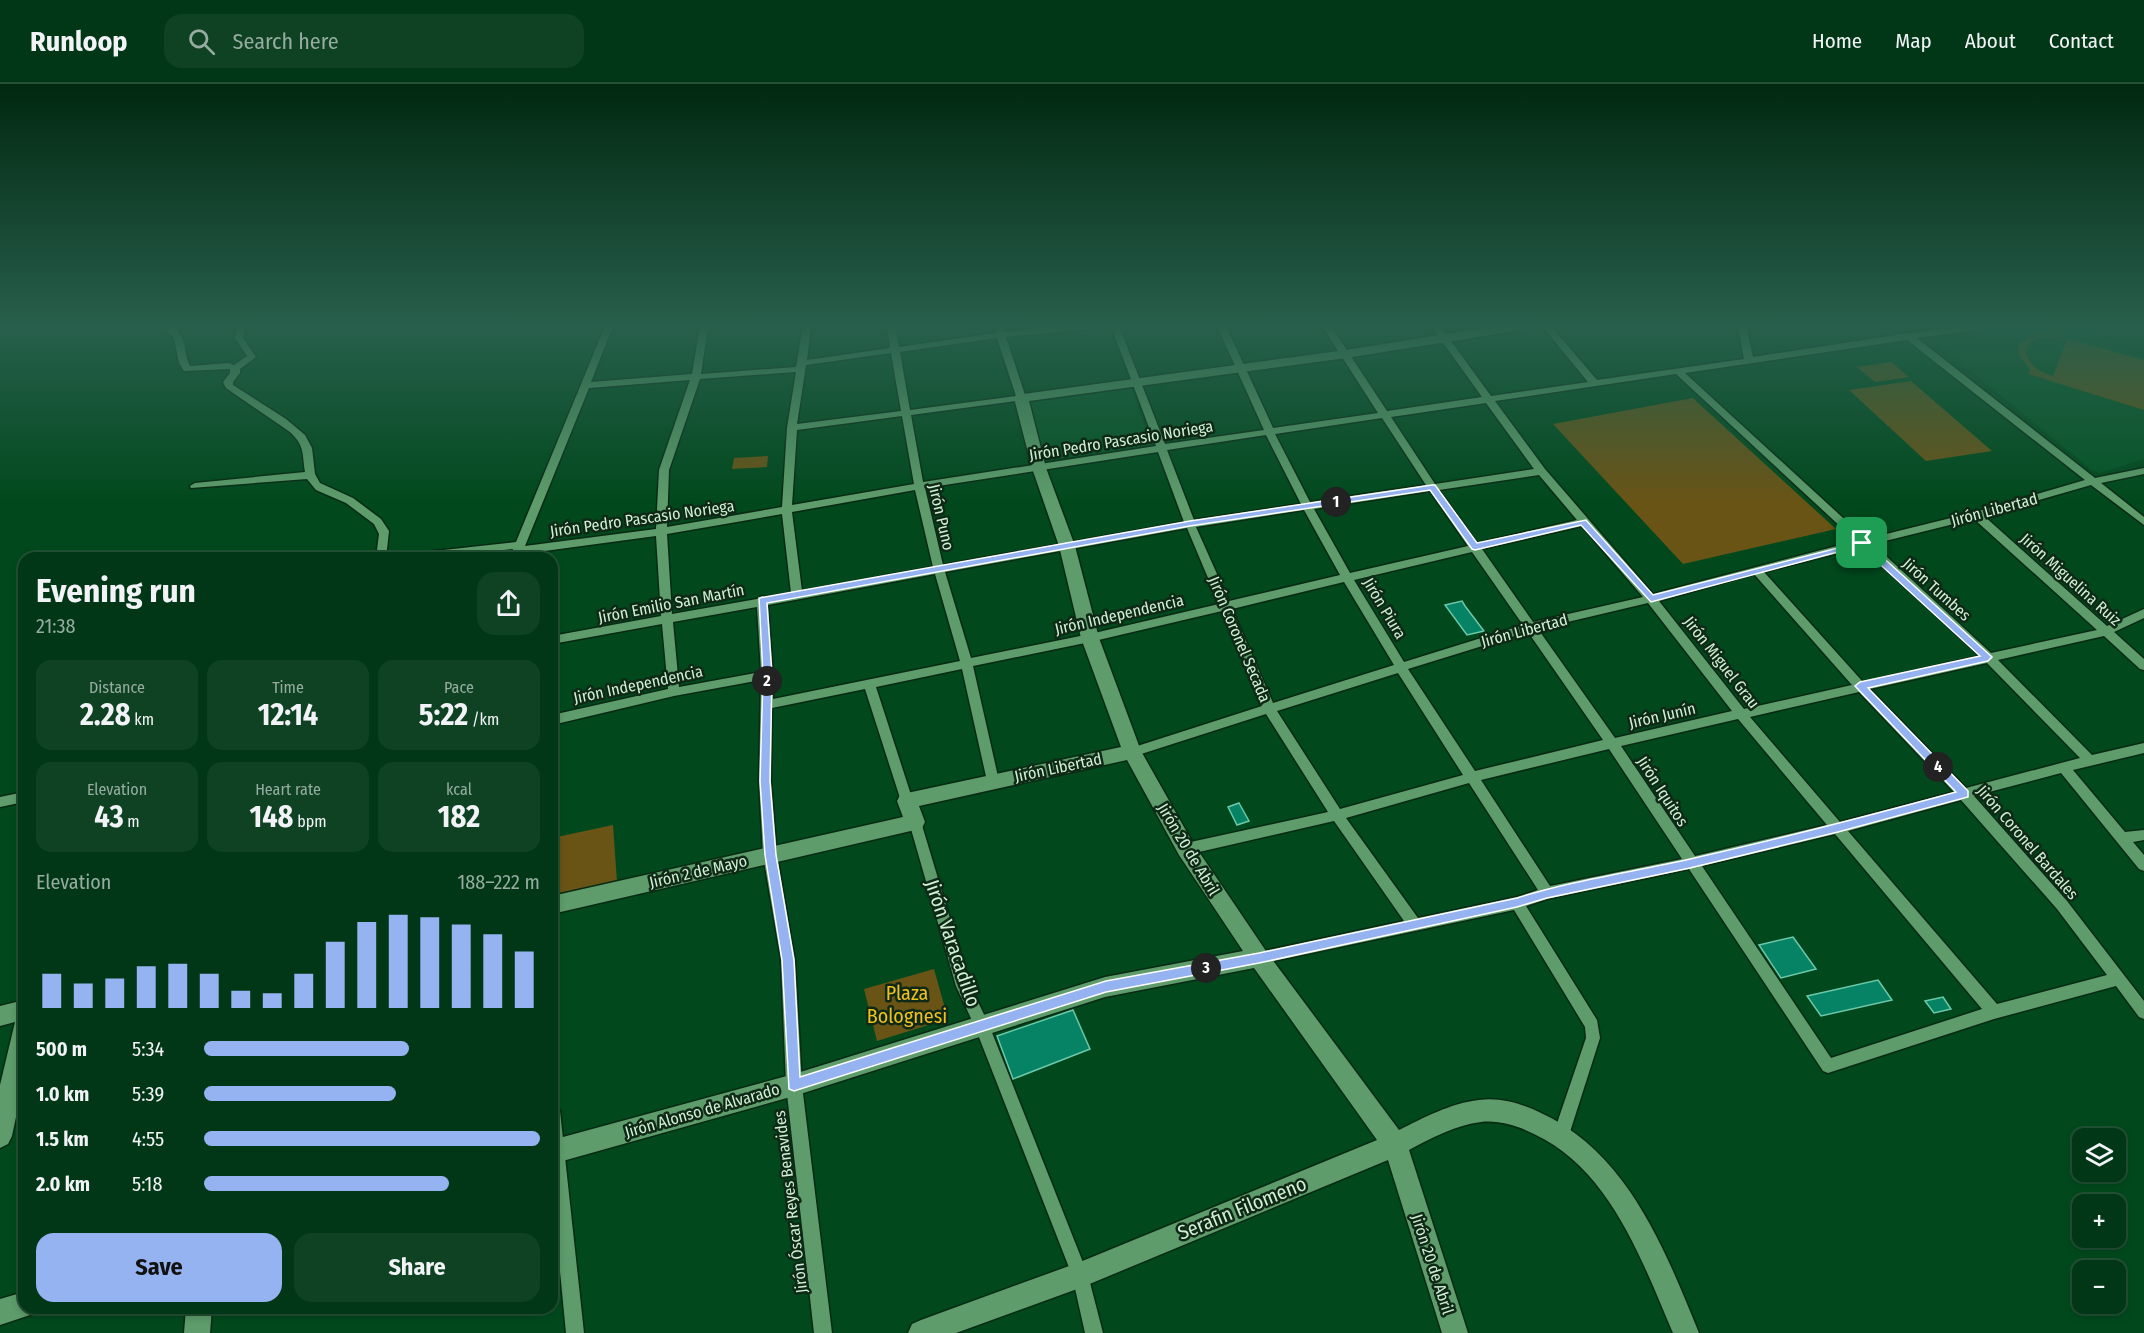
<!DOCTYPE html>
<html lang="en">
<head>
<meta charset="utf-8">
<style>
  :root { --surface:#013716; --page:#0f4223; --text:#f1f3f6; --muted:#96aca1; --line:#235135; --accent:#95b2f1 }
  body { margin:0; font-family:"Fira Sans Condensed",sans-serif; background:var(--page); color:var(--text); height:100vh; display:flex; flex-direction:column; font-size:22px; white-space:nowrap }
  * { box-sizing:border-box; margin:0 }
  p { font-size:20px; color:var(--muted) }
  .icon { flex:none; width:33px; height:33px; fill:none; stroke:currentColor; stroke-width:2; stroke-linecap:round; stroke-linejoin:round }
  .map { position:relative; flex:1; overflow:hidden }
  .panel { position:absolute; left:18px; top:468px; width:540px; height:762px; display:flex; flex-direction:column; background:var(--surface); border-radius:18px; box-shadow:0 3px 9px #0003,0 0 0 2px var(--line) }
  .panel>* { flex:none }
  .fabs { position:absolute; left:2072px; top:1044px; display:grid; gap:12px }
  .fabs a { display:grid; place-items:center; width:54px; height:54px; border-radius:12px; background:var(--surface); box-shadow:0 3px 9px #0003,0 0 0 2px var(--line); font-size:30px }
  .pin { position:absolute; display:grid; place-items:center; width:51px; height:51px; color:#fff; margin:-26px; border-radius:12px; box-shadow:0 3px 9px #0006 }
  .km { position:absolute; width:30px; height:30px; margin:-15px; border-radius:50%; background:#222; color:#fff; font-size:16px; line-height:30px; text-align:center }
  .round { display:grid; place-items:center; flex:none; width:63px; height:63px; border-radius:18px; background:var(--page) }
  .head { display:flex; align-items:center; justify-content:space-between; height:102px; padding:0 18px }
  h1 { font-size:33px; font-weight:700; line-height:45px }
  .metrics { display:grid; grid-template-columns:repeat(3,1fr); gap:9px; height:102px; padding:6px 18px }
  .metrics div { display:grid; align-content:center; border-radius:15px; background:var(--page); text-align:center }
  .metrics b { font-size:30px; font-weight:700 }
  .metrics small { font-size:16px; font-weight:400 }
  .metrics p { font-size:16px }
  .chart { height:168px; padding:12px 18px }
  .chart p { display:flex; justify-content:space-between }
  .chart svg { width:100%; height:108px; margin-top:6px; stroke:var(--accent); stroke-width:6 }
  .primary-button { display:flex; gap:12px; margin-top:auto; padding:12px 18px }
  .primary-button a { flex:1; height:69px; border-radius:18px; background:var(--accent); color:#111; font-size:24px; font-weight:700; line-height:69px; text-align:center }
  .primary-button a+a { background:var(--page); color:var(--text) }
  ul { padding:0 18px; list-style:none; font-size:20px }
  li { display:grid; grid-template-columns:96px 72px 1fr; align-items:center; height:45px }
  li i { height:15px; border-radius:8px; background:var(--accent) }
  header { display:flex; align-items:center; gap:36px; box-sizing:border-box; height:84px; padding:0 30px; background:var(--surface); border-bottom:2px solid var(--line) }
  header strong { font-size:28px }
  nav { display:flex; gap:33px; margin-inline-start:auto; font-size:21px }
  .search { width:420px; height:54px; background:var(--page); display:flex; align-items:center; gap:15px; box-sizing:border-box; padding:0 21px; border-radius:18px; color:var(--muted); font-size:22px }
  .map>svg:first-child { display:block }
  .built { fill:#045424 }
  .green { fill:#695416; fill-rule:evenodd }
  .building { fill:#068365; stroke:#6dc7a9; stroke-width:1.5 }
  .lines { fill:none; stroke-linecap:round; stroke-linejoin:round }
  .street-casing { stroke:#092a13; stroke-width:3 }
  .secondary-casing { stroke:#092a13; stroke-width:3 }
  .street { fill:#5e9c6b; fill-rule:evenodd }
  .secondary { fill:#5e9c6b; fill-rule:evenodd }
  .route { fill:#95b2f1; stroke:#fff; stroke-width:1.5; fill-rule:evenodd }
  .labels { text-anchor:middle; stroke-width:5; stroke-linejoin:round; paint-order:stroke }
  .street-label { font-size:16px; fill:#d0f0d5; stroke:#0f2916 }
  .near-street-label { font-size:20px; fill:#d0f0d5; stroke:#0f2916 }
  .near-park-label { font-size:20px; fill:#f0c01f; stroke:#0f2916 }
</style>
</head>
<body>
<header>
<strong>Runloop</strong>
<div class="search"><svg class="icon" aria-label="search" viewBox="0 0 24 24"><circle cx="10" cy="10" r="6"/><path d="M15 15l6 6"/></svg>Search here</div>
<nav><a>Home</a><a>Map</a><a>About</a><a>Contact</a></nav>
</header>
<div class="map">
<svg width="2144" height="1249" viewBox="0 0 2144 1249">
  <rect width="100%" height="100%" fill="#01491d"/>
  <!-- built -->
  <path class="built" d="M2048 242H2084L2128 268 2144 273V375L2100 389 2093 387 1938 260 1939 258Z
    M1127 305 1132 306 1152 362 1048 376 1042 374 1028 318Z"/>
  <!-- green -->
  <path class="green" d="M2046 249 2144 276V326L2028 290 2030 285 2019 271V261L2029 253ZM2054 253 2067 256 2053 292C2040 288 2029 282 2025 267 2029 254 2042 253 2054 253Z
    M1891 278 1909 293 1875 298 1857 283Z
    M1911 297 1992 367 1926 377 1849 306Z
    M1693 314 1696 317 1836 445 1683 480 1553 340Z
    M768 372 767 383 732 385 734 374Z
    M613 741 617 798 552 813V754Z
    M934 885 948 935 877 957 864 905Z"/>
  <!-- building -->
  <path class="building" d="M1462 517 1465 522 1484 547 1467 551 1445 521Z
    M1239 719 1249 737 1237 741 1228 723Z
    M1793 853 1816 885 1781 894 1759 861Z
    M1878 896 1892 916 1821 932 1807 912Z
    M1943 913 1951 925 1934 929 1925 917Z
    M1073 926 1090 965 1013 995 997 952Z"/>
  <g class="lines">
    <!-- street casing -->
    <g class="street-casing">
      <path id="street" d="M162 242H172C189 256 182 265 190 282L229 279 234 281 247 272 235 254 238 242H246L243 254 256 273 240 285V289L233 298V301L286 335 305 351 312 364 315 390 320 399 353 414 381 435 389 447 386 474H376L379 450 374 440 346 419 316 406 307 395 191 404 190 402 195 399 305 388C302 369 305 362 290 348L226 304 223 298 230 289V285L184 287 179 279 174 254Z
        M605 242H613L591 298 692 290 700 242H708L701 290 796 283 803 242H811L807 276 890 264 887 242H895L899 263 996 249 994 242H1002L1004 248 1060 242H1092L1088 245 1006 253 1026 314 1024 316 911 331 923 398 1156 362 1111 242H1119L1165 360 1264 346 1217 242H1226L1273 344 1378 329 1322 242H1331L1387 327 1482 313 1431 242H1440L1491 312 1588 298 1542 242H1551L1597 296 1744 275 1738 242H1746L1753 273 1908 249 1962 242H1986L1982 245 1917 254 2095 394 2144 384V390L2101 399 2144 433V441L2091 401 1984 432 2107 542 2144 525V534L2114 548 2144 575V586L2140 585 2104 552 1998 576 2092 671 2144 659V669L2073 686 2125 748 2144 746V756L2133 758 2144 771V787L2139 785 2061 689 1974 712 2067 817 2144 917V935L2139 933 2116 902 1994 935 1828 989 1823 987 1689 785 1547 815 1526 822 1597 936 1600 954 1569 1051 1567 1057 1561 1059 1555 1057 1553 1051 1586 954 1585 943 1514 826 1259 880 1254 879 1252 874 1254 869 1259 868 1404 837 1334 737 1186 771 1181 769 1179 765 1181 761 1186 759 1328 728 1266 630 1132 673 1128 671 1126 668 1128 665 1262 622 1222 527 1090 558 973 582 999 697 997 701H989L987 697 962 585 876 603 913 717 912 721 907 722 902 721 901 717 865 605 772 624 771 697 777 771 795 876 802 1001 832 1249H814L786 1001 781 876 763 771 759 697 761 596 674 612 552 641V631L668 605 662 540 552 560V552L661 532 656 452 522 470 520 474H512L511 472 513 465 438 474H402L407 470 516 458ZM997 254 1016 312 910 326 900 268ZM1907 256 2085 396 1975 428 1866 455 1685 289ZM891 269 901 327 797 340 806 281ZM796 288 787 344 782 423 667 443 669 386 700 295ZM1676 290 1856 457 1653 510 1545 385 1495 317ZM690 296 659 386 656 445 525 462 589 304ZM1486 319 1534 385 1435 400 1391 333ZM902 332 914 400 792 421 797 346ZM1382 334 1426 401 1310 418 1275 350ZM1266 351 1301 420 1194 436 1167 366ZM1158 368 1184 438 943 481 925 404ZM1539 391 1577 436 1477 459 1439 406ZM915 406 933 483 802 507 792 428ZM1430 407 1468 462 1350 489 1314 425ZM1304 426 1340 491 1229 517 1196 443ZM782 430 791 509 766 513 762 512 757 515 672 530 667 450ZM1974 435 2097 546 1991 569 1873 460ZM1582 442 1643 513 1533 538 1482 465ZM1187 444 1219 520 1090 550 971 574 945 488ZM1862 463 1980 572 1863 598 1764 488ZM1472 468 1523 541 1404 578 1354 496ZM935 490 960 577 773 615V591L768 521ZM1754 490 1852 601 1744 625 1659 517ZM1344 498 1394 581 1273 619 1232 525ZM1648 519 1732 627 1615 654 1538 545ZM757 523 761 588 679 603 673 538ZM1528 548 1603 656 1475 687 1408 585ZM1987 579 2080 674 1966 704 1870 605ZM1398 589 1463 691 1340 725 1277 627ZM1859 608 1954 708 1840 738 1750 633ZM1738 635 1827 741 1695 772 1621 662ZM1609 665 1682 775 1550 802 1481 696ZM1469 699 1538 806 1517 813 1418 834 1346 734ZM1961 716 2057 825 2107 891 1997 920 1848 747ZM1835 750 1982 925 1831 974 1702 782Z
        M24 708V718L0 723V713Z
        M915 733 920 734 921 738 970 901 989 941 1088 1191 1103 1249H1085L1072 1191 975 943 956 902 909 738 910 734Z
        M552 1019 557 1022 560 1027 584 1249H566L552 1105Z"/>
    </g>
    <!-- secondary casing -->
    <g class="secondary-casing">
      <path id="secondary" d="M1495 242H1528L1522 246 1346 274 1029 317 1046 384 1075 462 1099 554 1141 667 1193 759 1266 867 1399 1046C1423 1034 1451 1019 1479 1016 1501 1013 1522 1020 1541 1029 1628 1069 1665 1166 1699 1249H1673C1642 1177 1610 1085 1534 1050 1518 1042 1500 1036 1481 1038 1456 1041 1431 1054 1409 1066L1468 1249H1442L1388 1076 1080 1204 956 1249H908L912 1240 921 1236 1080 1178 1377 1056 1254 884 1105 913 794 1012 552 1080V1056L794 990 1105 893 1243 867 1179 771 1127 676 919 722 925 738 922 744 915 746 552 830V812L903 733 897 717 900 711 907 709 1121 663 1081 554 1059 462 1032 384 1014 314 1016 311 1346 266Z
        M24 916V995L12 1052 8 1060 0 1064V1001L15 938 0 942V922Z
        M24 1208V1224H36L33 1230 0 1241V1215Z
        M186 1224H212L210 1249H184Z"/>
    </g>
    <!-- street -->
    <use href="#street" class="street"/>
    <!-- secondary -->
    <use href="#secondary" class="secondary"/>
  </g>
  <!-- sky -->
  <linearGradient id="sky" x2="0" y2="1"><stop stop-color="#012810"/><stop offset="0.58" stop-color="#275f4c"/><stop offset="1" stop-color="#275f4c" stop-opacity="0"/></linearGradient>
  <rect width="2144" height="417" fill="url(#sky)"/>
  <!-- route -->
  <path class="route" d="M1432 401H1435L1477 459 1586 436 1653 511 1865 457 1992 573 1988 577 1868 604 1968 707V713L1838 748 1690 784 1547 814 1517 823 1259 879 1106 908 794 1007 789 1005 782 876 765 771 760 697 763 591 759 514 1190 437ZM1430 406 1472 465 1475 466 1581 441 1651 518 1860 462 1980 572 1860 598 1855 602 1956 708C1868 732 1779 755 1690 775 1633 788 1573 796 1517 814L1259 869 1106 897 800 993 794 876 776 771 770 697 772 591 767 519 1190 442Z"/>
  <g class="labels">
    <!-- street labels -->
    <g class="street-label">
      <text transform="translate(1121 356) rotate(-9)" y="6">Jirón Pedro Pascasio Noriega</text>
      <text transform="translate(1994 425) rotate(-15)" y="6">Jirón Libertad</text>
      <text transform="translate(942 433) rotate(77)" y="6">Jirón Puno</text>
      <text transform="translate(642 434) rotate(-8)" y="6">Jirón Pedro Pascasio Noriega</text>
      <text transform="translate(2071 495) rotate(42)" y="6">Jirón Miguelina Ruiz</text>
      <text transform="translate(1937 505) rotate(42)" y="6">Jirón Tumbes</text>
      <text transform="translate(671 519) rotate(-11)" y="6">Jirón Emilio San Martín</text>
      <text transform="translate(1385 524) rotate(59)" y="6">Jirón Piura</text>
      <text transform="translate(1119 530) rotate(-13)" y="6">Jirón Independencia</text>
      <text transform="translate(1524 546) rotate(-15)" y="6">Jirón Libertad</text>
      <text transform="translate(1240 555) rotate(67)" y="6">Jirón Coronel Secada</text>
      <text transform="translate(1722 578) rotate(52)" y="6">Jirón Miguel Grau</text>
      <text transform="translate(638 600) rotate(-12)" y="6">Jirón Independencia</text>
      <text transform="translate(1662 631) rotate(-13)" y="6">Jirón Junín</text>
      <text transform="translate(1058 683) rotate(-12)" y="6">Jirón Libertad</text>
      <text transform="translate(1663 707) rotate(57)" y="6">Jirón Iquitos</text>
      <text transform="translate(2028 758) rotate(49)" y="6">Jirón Coronel Bardales</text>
      <text transform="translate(1189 765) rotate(59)" y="6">Jirón 20 de Abril</text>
      <text transform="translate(698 787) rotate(-13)" y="6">Jirón 2 de Mayo</text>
      <text transform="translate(702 1026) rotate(-16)" y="6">Jirón Alonso de Alvarado</text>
      <text transform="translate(790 1118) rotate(-97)" y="6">Jirón Óscar Reyes Benavides</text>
      <text transform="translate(1433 1180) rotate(72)" y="6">Jirón 20 de Abril</text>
    </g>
    <!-- near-street labels -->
    <g class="near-street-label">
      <text transform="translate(953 859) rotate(71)" y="7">Jirón Varacadillo</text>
      <text transform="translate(1242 1124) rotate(-22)" y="7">Serafin Filomeno</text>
    </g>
    <!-- near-park labels -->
    <g class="near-park-label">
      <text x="907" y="916">Plaza<tspan x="907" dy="23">Bolognesi</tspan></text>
    </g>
  </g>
</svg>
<div class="fabs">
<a><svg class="icon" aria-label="layers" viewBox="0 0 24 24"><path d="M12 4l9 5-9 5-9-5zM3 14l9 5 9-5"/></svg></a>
<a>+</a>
<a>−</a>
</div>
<div class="pin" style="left:1862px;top:459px;background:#1e9e55"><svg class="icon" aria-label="arrive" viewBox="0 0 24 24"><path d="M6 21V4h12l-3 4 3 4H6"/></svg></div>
<b class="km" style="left:1336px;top:418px">1</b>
<b class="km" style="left:767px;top:597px">2</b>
<b class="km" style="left:1206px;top:884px">3</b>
<b class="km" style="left:1938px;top:683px">4</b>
<section class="panel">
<div class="head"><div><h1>Evening run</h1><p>21:38</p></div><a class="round"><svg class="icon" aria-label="share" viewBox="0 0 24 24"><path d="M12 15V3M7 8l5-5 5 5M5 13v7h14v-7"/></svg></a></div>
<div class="metrics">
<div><p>Distance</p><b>2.28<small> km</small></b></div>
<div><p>Time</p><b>12:14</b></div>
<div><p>Pace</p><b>5:22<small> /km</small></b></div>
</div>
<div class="metrics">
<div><p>Elevation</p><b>43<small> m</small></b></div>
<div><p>Heart rate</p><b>148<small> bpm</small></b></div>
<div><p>kcal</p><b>182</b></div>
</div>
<div class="chart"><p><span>Elevation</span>188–222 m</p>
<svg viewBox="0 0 160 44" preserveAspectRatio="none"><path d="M5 44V30M15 44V34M25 44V32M35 44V27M45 44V26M55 44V30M65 44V37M75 44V38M85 44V30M95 44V17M105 44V9M115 44V6M125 44V7M135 44V10M145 44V14M155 44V21"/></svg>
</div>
<ul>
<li><b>500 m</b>5:34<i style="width:61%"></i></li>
<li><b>1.0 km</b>5:39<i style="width:57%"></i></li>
<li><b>1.5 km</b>4:55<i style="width:100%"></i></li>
<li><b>2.0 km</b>5:18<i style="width:73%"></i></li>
</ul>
<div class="primary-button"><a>Save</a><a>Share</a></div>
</section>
</div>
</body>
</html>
